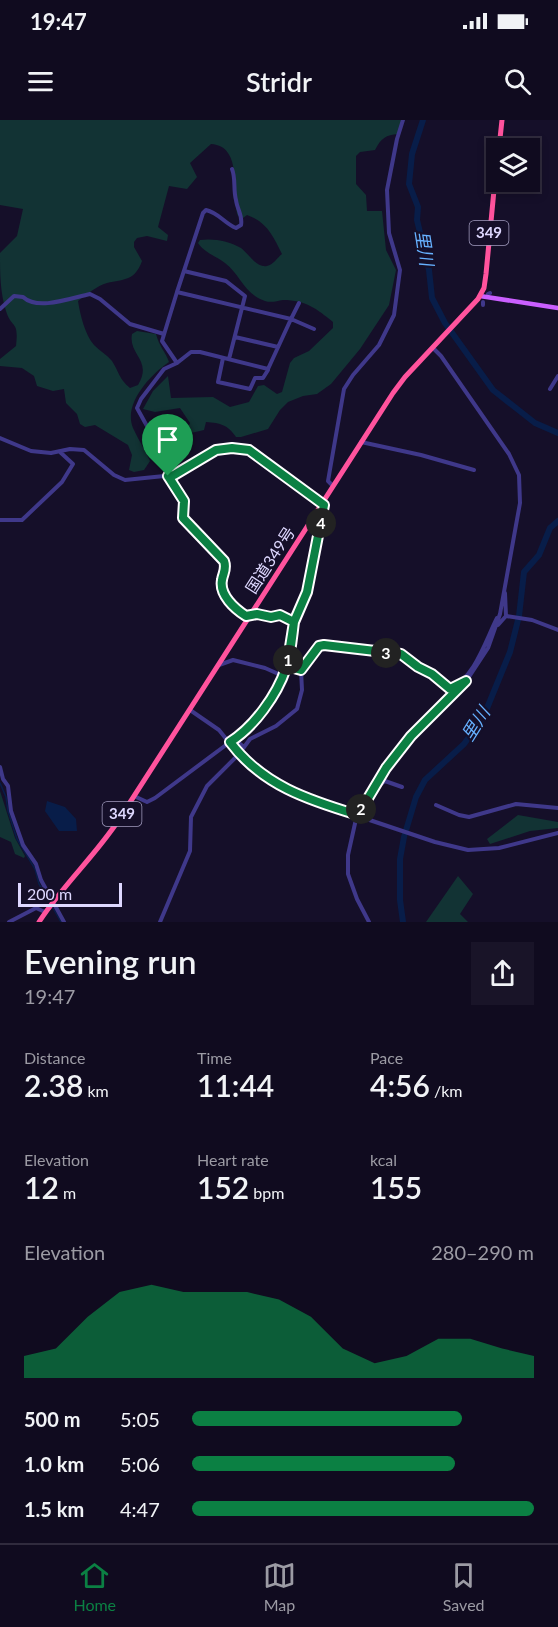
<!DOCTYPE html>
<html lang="en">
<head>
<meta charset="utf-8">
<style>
  :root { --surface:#100b1f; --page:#191428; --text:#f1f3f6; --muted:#9c9ba4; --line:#302b3d; --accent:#0b8043 }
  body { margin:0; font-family:Lato,"Noto Sans JP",sans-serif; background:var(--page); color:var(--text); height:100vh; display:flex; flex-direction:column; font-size:22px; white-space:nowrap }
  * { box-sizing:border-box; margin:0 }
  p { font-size:20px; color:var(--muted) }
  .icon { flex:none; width:33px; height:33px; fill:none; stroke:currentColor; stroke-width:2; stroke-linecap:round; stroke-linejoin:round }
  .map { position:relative; height:802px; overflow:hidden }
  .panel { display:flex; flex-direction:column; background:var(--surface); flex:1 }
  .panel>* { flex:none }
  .buttons { position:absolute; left:486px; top:18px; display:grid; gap:12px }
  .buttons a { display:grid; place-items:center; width:54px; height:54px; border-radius:0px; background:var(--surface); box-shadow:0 3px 9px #0003,0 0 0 2px var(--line); font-size:30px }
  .scale { position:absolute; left:18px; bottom:15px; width:104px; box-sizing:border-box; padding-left:6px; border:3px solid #ded8ff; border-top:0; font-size:16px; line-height:21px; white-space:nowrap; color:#ded8ff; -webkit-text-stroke:4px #150f29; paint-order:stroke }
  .pin { position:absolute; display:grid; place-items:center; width:51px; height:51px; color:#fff; margin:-62px -26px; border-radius:50% 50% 50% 0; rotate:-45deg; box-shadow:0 0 6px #0007 }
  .pin .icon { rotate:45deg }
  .km { position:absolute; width:30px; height:30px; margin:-15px; border-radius:50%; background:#222; color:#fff; font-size:16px; line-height:30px; text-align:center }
  .round { display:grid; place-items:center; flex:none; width:63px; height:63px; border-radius:0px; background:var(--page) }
  .overview { display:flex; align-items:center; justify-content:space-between; height:102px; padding:0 24px }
  h1 { font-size:33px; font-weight:600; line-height:45px }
  .metrics { display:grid; grid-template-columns:repeat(3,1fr); gap:9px; height:102px; padding:6px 24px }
  .metrics div { display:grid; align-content:center }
  .metrics b { font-size:30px; font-weight:600 }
  .metrics small { font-size:16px; font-weight:400 }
  .metrics p { font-size:16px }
  .chart { height:168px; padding:12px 24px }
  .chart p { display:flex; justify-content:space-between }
  .chart svg { width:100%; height:108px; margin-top:6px; fill:var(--accent); opacity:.7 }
  ul { padding:0 24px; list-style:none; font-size:20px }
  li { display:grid; grid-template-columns:96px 72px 1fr; align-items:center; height:45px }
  li i { height:15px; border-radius:8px; background:var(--accent) }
  .status { display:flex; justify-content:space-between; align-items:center; height:42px; padding:0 30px; background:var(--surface); direction:ltr }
  .status svg { height:16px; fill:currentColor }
  header { display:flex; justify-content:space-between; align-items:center; height:78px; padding:0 24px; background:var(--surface); font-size:27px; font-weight:600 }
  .dock { display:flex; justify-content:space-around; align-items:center; height:84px; border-top:2px solid var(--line); background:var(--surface); font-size:16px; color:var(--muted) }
  .dock a { display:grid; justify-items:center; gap:3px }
  .dock .on { color:var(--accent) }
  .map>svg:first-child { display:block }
  .green { fill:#123334 }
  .water { fill:#081d49 }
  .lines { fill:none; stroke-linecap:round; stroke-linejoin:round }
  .stream { stroke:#081d49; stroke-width:1.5 }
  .river { stroke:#081d49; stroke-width:6 }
  .minor { stroke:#3f388a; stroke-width:4 }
  .major { stroke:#ca5fff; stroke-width:4.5 }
  .highway { stroke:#ff539d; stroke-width:5 }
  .route-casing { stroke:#fff; stroke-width:12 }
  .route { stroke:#0b8043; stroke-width:8 }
  .labels { text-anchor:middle; stroke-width:4.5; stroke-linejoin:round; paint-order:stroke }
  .shield { fill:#150f29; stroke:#a29cbf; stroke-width:1.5 }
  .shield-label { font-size:15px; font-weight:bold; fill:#ded8ff }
  .street-label { font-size:16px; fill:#ded8ff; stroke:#150f29 }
  .water-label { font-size:18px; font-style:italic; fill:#66b1ff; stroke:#150f29 }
</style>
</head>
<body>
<div class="status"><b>19:47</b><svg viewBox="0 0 49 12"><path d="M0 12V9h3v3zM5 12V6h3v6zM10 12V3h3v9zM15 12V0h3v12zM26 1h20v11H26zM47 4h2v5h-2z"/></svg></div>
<header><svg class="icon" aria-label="menu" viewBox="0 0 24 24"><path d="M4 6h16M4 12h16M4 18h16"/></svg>Stridr<svg class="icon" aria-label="search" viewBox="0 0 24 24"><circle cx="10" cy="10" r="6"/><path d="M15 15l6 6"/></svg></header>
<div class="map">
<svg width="558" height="802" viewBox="0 0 558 802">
  <rect width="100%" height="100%" fill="#150f29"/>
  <!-- green -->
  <path class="green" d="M0 0H402L398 14C386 15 381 18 375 30L360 32 356 36V64L366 75 367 91H382L386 130 396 150 389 185 360 229 331 264 317 274 303 276 288 282 280 290 268 309 241 317H236C228 305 221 303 206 302L204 310 191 313 186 312 190 303 180 288 155 292 143 289 153 271 168 256 171 278 213 277 230 287 249 282 258 266 264 265 277 274 282 272 290 243 294 238 309 231 333 208V202C317 189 306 180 283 180 277 181 271 183 265 181 244 174 240 154 225 143 216 136 205 133 198 123L200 120C213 118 230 121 241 128 249 134 256 148 267 146 273 145 277 138 282 134 273 116 267 102 247 95L243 98 238 96C231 75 244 26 211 24L190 43 197 57 187 69 169 66 158 107 168 115 167 121 147 116 137 118 134 122V127L142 141C135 161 124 159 107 163 97 166 87 174 78 181 80 194 85 215 94 225 100 231 107 235 112 241 119 252 119 259 130 268L138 265C153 240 128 235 132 214L137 211 156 214C159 226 166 233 169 242 150 255 123 284 133 308 138 319 145 330 150 341L144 350 134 352 129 350 132 335 128 325 95 305 85 307 80 304 77 294 66 283 64 269 53 271 37 266 34 256 22 248 0 246V239L16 226C19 199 12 210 6 191 0 172 0 153 0 133L17 116 23 89 0 85Z
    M0 671 15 718 25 736 24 738 15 734 11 722 0 717Z
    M518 695 558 702V708L530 711 490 724 487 719Z
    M458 756 473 774 460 794 468 802H426Z"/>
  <!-- water -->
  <path class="water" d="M47 681 65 687 76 699 77 711H59L45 691Z"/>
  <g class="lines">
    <!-- stream -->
    <path class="stream" d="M0 663 6 677 8 691 17 719 35 749 39 764 49 780
      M53 788 61 802"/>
    <!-- river -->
    <path class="river" d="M423 0 412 34 409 64 418 87 417 100 429 150 432 178 445 203 493 270 535 303 558 313
      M403 802 400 780V739L404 717 416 677 425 660 464 624 483 598 510 532 519 496 524 452 539 435 550 408 558 401"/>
    <!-- minor -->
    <path class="minor" d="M232 49C236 59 233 69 236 80 237 89 243 96 241 105L236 108C224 103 219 93 206 90L203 93 177 172 291 199 268 249 200 232H191L177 243 164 249 141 279 137 288 163 335 164 348 168 356 182 376 184 381 183 398 224 441C227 449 223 452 222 460 219 475 235 489 246 496L257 494 271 497 280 495 294 502
      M184 151 226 161 245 176 229 239
      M488 174 490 173
      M483 182V185
      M299 183 291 199 314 209
      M0 189 14 176 23 177C38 191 71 178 90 174L100 179 130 204 164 214
      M235 217 278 227
      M223 238 218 262 250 269 255 258H263L268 250
      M177 243 162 221 177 172
      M550 269 558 256
      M0 318 31 331 51 333 70 329 84 330 114 355 125 360 174 355 216 330 233 328 249 330 324 385 307 472 294 502 287 546 270 581 234 619 155 678 147 682 134 676
      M361 322 421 335 474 350
      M333 366 328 361 344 269 353 255 379 225 394 195 400 150 389 113 387 70 397 19 403 0
      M0 400H22L62 362 73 344 60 332
      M506 496 532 500 558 510
      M498 505 506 496 505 473
      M219 545 233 540 265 548 283 556
      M287 546 301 550 319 527 324 525 401 534 418 547 432 554 450 569C475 557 485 522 497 498
      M190 590 219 610 244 641 258 653 322 684 435 722 468 730 499 728 558 713
      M234 619 244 627
      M0 647 3 659 8 666 11 691 23 725 36 744 41 760 64 802
      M376 668 385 661 402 667
      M436 685 459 695 469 697 516 684 558 688
      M9 802 36 788 45 792
      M160 802 190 731 191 697 207 666 239 634 250 619 276 606 297 589 302 570 301 550
      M369 802 357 779 348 754V735L356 699 397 634 422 604 467 560 488 528 500 494 520 383 519 355 509 334 441 236 433 228"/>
    <!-- major -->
    <path class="major" d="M480 176 558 188"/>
    <!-- highway -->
    <path class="highway" d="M499 28 502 0
      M39 802C62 766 94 737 118 701L393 273 405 257 478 179 484 168 486 154 496 49"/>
  </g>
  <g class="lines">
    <!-- route casing -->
    <g class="route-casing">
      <path id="route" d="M168 356 184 381 183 398 224 441C227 449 223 453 222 460 219 475 235 489 246 496L257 494 271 497 280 495 294 502C292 517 291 534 286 548 277 575 254 607 230 622 262 665 308 680 358 695L386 648 411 616 466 561 450 569 432 554 418 547 401 534 324 525 319 526 301 550 287 546 294 502 307 472 324 385 249 330 232 328 216 330 174 355 168 356"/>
    </g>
    <!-- route -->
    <use href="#route" class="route"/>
  </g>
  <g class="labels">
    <!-- shield labels -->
    <g class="shield">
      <rect x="469.5" y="101" width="39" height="24" rx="4.5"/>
      <rect x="102.5" y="682" width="39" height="24" rx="4.5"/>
    </g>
    <g class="shield-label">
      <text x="489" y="118">349</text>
      <text x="122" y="699">349</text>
    </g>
    <!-- street labels -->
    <g class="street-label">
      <text transform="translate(270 440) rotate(-57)" y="6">国道349号</text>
    </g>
    <!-- water labels -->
    <g class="water-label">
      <text transform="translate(424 128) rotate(81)" y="6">里川</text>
      <text transform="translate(476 604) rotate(-58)" y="6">里川</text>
    </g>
  </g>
</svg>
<div class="buttons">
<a><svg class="icon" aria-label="layers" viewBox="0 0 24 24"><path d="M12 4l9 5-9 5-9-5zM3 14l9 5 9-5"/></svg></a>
</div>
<div class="scale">200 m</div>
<div class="pin" style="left:168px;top:356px;background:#1e9e55"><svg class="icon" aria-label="arrive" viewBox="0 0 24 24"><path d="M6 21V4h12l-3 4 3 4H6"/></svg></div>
<b class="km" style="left:288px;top:540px">1</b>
<b class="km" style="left:361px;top:689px">2</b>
<b class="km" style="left:386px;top:533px">3</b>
<b class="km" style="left:321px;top:403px">4</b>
</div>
<section class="panel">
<div class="overview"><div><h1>Evening run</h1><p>19:47</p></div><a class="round"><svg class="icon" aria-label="share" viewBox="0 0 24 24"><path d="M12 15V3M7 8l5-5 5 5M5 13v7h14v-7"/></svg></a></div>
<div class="metrics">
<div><p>Distance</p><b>2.38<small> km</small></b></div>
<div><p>Time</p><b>11:44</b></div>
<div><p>Pace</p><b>4:56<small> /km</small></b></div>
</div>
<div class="metrics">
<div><p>Elevation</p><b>12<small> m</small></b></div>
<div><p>Heart rate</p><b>152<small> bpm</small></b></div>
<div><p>kcal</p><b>155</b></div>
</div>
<div class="chart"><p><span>Elevation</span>280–290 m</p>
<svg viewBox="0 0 160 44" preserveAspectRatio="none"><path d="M0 44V35L10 32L20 19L30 9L40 6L50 9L60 9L70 9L80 12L90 19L100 32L110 38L120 35L130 28L140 28L150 32L160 35V44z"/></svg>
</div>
<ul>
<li><b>500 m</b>5:05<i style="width:79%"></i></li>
<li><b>1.0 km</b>5:06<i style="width:77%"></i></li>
<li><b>1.5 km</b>4:47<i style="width:100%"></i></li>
</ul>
</section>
<nav class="dock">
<a class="on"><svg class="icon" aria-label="home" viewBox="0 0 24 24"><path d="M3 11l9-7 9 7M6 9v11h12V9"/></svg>Home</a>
<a><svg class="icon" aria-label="map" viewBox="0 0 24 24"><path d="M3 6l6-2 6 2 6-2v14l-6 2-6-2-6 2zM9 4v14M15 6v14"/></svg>Map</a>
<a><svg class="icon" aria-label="saved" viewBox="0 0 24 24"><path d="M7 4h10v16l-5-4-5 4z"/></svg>Saved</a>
</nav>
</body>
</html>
